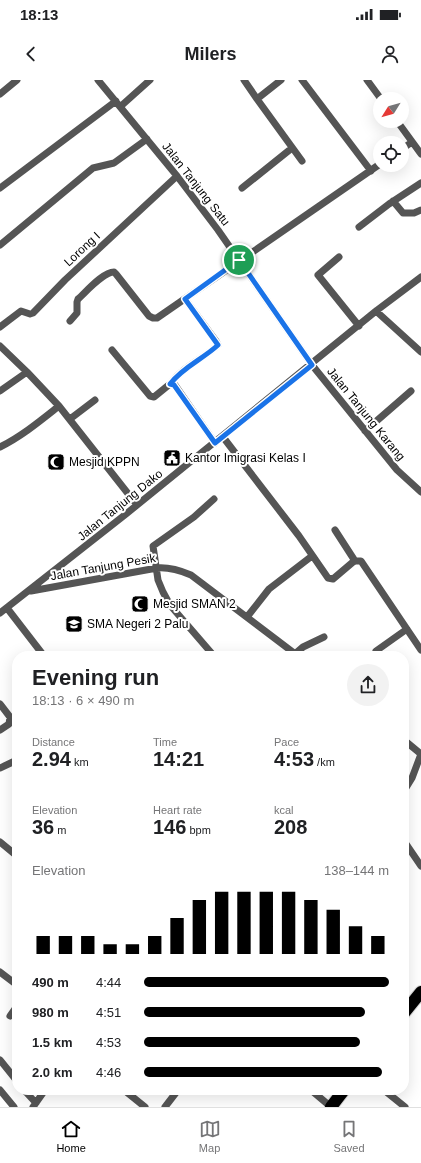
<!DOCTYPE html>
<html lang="en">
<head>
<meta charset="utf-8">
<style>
  :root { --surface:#fff; --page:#f2f2f2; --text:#202124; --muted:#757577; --line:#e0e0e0; --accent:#000 }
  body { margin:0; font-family:Arial,sans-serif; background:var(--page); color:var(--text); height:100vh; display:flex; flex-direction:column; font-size:15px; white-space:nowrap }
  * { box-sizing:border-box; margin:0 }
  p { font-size:13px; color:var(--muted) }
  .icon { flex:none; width:22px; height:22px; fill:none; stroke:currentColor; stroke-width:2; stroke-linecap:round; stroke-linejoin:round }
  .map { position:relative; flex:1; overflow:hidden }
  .drawer { position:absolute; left:12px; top:571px; width:397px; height:444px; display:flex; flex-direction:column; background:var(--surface); border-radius:16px; box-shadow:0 4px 16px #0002 }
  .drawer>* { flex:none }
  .needle { width:26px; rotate:233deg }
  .controls { position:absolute; left:373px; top:12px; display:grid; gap:8px }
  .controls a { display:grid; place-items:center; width:36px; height:36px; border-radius:50%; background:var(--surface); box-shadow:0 4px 16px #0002; font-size:20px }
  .pin { position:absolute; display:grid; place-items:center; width:34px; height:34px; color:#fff; margin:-17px; border:2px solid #fff; border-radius:50%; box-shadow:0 1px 4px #0007 }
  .round { display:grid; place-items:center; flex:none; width:42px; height:42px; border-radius:21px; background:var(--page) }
  .head { display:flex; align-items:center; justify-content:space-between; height:68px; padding:0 20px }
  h1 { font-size:22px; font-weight:700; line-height:30px }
  .figures { display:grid; grid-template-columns:repeat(3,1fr); gap:6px; height:68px; padding:4px 20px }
  .figures div { display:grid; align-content:center }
  .figures b { font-size:20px; font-weight:700 }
  .figures small { font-size:11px; font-weight:400 }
  .figures p { font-size:11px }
  .chart { height:112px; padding:8px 20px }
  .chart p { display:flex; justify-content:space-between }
  .chart svg { width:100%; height:72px; margin-top:4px; stroke:var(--accent); stroke-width:6 }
  ul { padding:0 20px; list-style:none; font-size:13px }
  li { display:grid; grid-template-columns:64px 48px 1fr; align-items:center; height:30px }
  li i { height:10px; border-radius:5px; background:var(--accent) }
  .status { display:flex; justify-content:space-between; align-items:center; height:28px; padding:0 20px; background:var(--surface); direction:ltr }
  .status svg { height:11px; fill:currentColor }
  header { display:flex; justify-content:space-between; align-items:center; height:52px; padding:0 20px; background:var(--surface); font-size:18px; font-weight:700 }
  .menu { display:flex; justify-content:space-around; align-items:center; height:56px; border-top:1px solid var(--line); background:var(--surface); font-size:11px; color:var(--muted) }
  .menu a { display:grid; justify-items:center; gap:2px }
  .menu .on { color:var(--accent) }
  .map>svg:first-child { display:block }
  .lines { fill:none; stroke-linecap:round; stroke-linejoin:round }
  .highway-casing { stroke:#dbdbdb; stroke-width:14 }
  .street { stroke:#555; stroke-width:7 }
  .highway { stroke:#000; stroke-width:12 }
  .route-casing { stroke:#fff; stroke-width:8 }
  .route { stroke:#1a73e8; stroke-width:5 }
  .labels { text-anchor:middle; stroke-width:4; stroke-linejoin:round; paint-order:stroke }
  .street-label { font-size:12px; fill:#000; stroke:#fff }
  .poi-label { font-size:12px; fill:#000; stroke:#fff; text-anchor:start }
</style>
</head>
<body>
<div class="status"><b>18:13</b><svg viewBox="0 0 49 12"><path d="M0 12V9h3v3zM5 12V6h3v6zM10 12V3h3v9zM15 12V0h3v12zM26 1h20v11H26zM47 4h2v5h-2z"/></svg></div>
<header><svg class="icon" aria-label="back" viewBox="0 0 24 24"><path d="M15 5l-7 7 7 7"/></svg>Milers<svg class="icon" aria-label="person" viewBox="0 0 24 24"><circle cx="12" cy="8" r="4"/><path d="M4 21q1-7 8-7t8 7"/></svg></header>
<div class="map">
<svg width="421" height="1027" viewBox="0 0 421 1027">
  <rect width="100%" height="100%" fill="#fff"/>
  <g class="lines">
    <!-- highway casing -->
    <g class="highway-casing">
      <path id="highway" d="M404 933 421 912
        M331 1027 344 1010"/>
    </g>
    <!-- street -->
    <path class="street" d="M98 0 177 96 218 150 312 285 397 390 421 412
      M244 0 257 19 281 0
      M302 0 371 91
      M367 0 381 19
      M0 14 17 0
      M257 19 302 81
      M121 26 150 0
      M397 41 421 74
      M402 69 412 62
      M0 108 116 21
      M242 108 292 68
      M393 121 403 133H414L421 130
      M359 147 389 124 421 103
      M0 165 93 88 114 83 147 59
      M339 177 318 195 359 246
      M376 231 421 272
      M70 241 77 233V222L78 219C86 212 103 192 114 192L116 194 149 236 153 238H157L380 84
      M0 247 21 231 30 234 33 233 65 200 177 96
      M0 266 27 292 59 326 137 425
      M112 270 150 316 154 317 170 304 175 305 215 363
      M170 304C184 286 203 279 218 265L216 261 185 219
      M0 311 27 292
      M70 339 95 320
      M365 351 411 311
      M223 357 299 456 328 498 333 499 353 482 355 481H361L421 570
      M0 367C22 356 40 341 59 326
      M214 419 194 437 153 466 158 500 163 512 170 525 214 576
      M335 450 355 481
      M31 511 157 488C169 487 179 490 191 495L298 576
      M7 528 44 576
      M0 533 126 434 376 231 421 197
      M247 537 269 509 312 476
      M376 571 407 549
      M295 574 303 567 324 557
      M0 624 10 637 9 644 0 650
      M404 660 421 674 412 698 404 711
      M0 688 17 680
      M404 761 421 786
      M0 762 17 776
      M0 892 17 905
      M10 936 17 926
      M0 980 17 1001
      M0 1010 14 1027
      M24 1010 36 1023
      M124 1010 145 1027
      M311 1010 331 1027
      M384 1010 405 1027
      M33 1027 45 1010
      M165 1027 178 1010"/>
    <!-- highway -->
    <use href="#highway" class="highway"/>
  </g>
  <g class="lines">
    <!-- route casing -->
    <g class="route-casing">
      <path id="route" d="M239 180 312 285 215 363 174 305 170 304C183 287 203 279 218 265L185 219Z"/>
    </g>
    <!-- route -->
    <use href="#route" class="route"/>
  </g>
  <!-- icons -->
  <defs>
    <g id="civic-square" transform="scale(0.9)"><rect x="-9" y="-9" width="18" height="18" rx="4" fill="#000" stroke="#fff"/><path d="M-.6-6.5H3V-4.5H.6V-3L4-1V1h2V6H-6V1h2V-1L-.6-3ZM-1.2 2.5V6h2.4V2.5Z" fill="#fff"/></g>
    <g id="mosque-square" transform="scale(0.9)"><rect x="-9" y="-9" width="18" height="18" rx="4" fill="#000" stroke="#fff"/><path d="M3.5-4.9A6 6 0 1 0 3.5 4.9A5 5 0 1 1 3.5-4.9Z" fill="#fff"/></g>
    <g id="school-square" transform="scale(0.9)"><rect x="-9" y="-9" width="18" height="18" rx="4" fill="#000" stroke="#fff"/><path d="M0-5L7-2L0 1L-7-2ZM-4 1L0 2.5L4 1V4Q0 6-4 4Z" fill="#fff"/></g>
  </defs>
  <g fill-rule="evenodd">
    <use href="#civic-square" x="172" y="378"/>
    <use href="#mosque-square" x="56" y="382"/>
    <use href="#mosque-square" x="140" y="524"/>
    <use href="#school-square" x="74" y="544"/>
  </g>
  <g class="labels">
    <!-- street labels -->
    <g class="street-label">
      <text transform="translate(196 104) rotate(52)" y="4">Jalan Tanjung Satu</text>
      <text transform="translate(82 169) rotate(-43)" y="4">Lorong I</text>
      <text transform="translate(366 334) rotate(51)" y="4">Jalan Tanjung Karang</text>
      <text transform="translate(120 425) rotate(-39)" y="4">Jalan Tanjung Dako</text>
      <text transform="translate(103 487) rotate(-10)" y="4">Jalan Tanjung Pesik</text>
    </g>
    <!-- poi labels -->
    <g class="poi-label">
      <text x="185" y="382">Kantor Imigrasi Kelas I</text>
      <text x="69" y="386">Mesjid KPPN</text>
      <text x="153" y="528">Mesjid SMAN 2</text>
      <text x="87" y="548">SMA Negeri 2 Palu</text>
    </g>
  </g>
</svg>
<div class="controls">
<a><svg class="needle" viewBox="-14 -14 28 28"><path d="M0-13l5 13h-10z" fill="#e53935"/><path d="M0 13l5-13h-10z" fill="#757577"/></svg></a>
<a><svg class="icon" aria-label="locate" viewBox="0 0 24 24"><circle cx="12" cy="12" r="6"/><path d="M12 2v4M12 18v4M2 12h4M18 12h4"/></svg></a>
</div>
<div class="pin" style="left:239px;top:180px;background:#1e9e55"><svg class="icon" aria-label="arrive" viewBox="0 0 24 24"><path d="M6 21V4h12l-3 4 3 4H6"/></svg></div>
<section class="drawer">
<div class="head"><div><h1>Evening run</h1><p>18:13 · 6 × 490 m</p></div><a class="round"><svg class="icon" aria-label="share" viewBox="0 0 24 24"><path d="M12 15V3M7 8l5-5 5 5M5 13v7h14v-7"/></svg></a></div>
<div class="figures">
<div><p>Distance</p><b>2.94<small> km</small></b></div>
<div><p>Time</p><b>14:21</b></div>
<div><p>Pace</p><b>4:53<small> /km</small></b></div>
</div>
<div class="figures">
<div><p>Elevation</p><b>36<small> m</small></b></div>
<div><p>Heart rate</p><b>146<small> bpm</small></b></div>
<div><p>kcal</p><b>208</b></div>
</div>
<div class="chart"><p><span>Elevation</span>138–144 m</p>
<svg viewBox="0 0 160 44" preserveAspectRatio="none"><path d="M5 44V33M15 44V33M25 44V33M35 44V38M45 44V38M55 44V33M65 44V22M75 44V11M85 44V6M95 44V6M105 44V6M115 44V6M125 44V11M135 44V17M145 44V27M155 44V33"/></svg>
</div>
<ul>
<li><b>490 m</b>4:44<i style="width:100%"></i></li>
<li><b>980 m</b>4:51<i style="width:90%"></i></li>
<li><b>1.5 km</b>4:53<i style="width:88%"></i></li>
<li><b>2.0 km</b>4:46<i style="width:97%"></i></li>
</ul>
</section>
</div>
<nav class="menu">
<a class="on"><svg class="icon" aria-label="home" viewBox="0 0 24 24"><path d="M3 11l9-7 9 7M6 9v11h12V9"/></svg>Home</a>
<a><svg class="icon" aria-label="map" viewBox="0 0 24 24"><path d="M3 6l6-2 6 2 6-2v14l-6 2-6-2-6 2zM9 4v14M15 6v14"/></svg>Map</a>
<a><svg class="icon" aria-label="saved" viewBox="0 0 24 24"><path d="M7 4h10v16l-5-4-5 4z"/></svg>Saved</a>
</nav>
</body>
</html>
